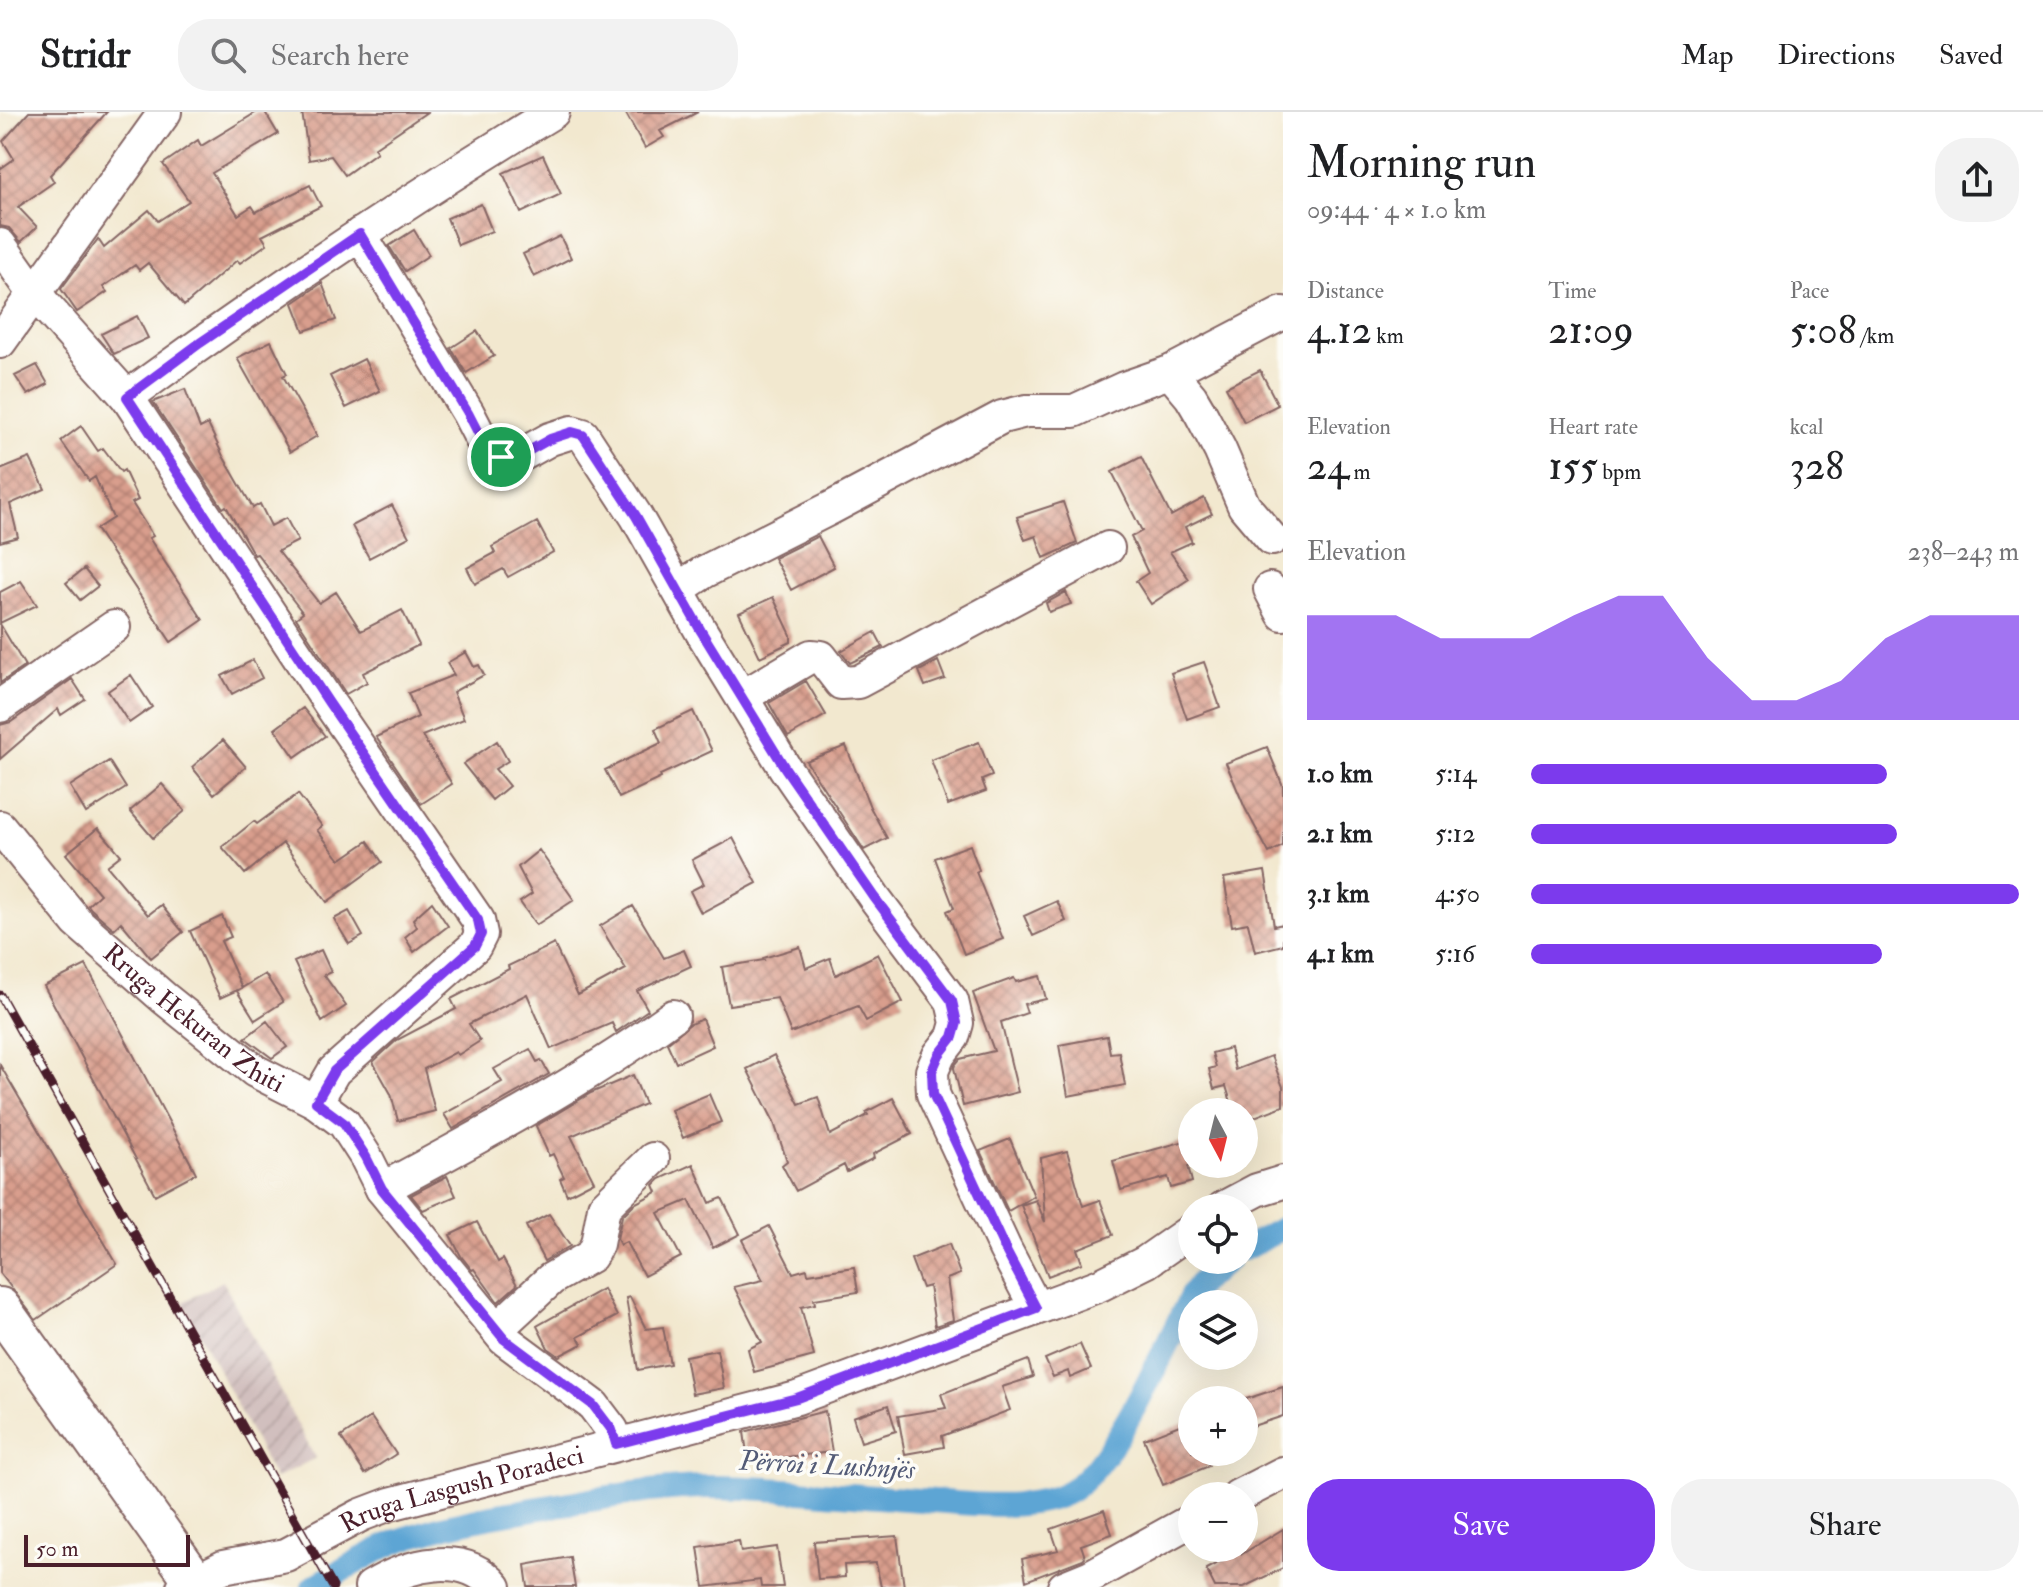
<!DOCTYPE html>
<html lang="en">
<head>
<meta charset="utf-8">
<style>
  :root { --surface:#fff; --page:#f2f2f2; --text:#202124; --muted:#757577; --line:#e0e0e0; --accent:#7c3aed }
  body { margin:0; font-family:"IM FELL Double Pica",serif; background:var(--page); color:var(--text); height:100vh; display:flex; flex-direction:column; font-size:30px; white-space:nowrap }
  * { box-sizing:border-box; margin:0 }
  p { font-size:26px; color:var(--muted) }
  .icon { flex:none; width:44px; height:44px; fill:none; stroke:currentColor; stroke-width:2; stroke-linecap:round; stroke-linejoin:round }
  .map { position:relative; flex:1; overflow:hidden }
  .side { display:flex; flex-direction:column; background:var(--surface); width:760px }
  .side>* { flex:none }
  .needle { width:52px; rotate:173deg }
  .buttons { position:absolute; left:1178px; top:986px; display:grid; gap:16px }
  .buttons a { display:grid; place-items:center; width:80px; height:80px; border-radius:50%; background:var(--surface); box-shadow:0 8px 32px #0002; font-size:40px }
  .scale { position:absolute; left:24px; bottom:20px; width:166px; box-sizing:border-box; padding-left:8px; border:4px solid #4a1f2b; border-top:0; font-size:22px; line-height:28px; white-space:nowrap; color:#4a1f2b; -webkit-text-stroke:6px #fdfcf7; paint-order:stroke }
  .pin { position:absolute; display:grid; place-items:center; width:68px; height:68px; color:#fff; margin:-34px; border:4px solid #fff; border-radius:50%; box-shadow:0 2px 8px #0007 }
  .round { display:grid; place-items:center; flex:none; width:84px; height:84px; border-radius:32px; background:var(--page) }
  .summary { display:flex; align-items:center; justify-content:space-between; height:136px; padding:0 24px }
  h1 { font-size:44px; font-weight:600; line-height:60px }
  .stats { display:grid; grid-template-columns:repeat(3,1fr); gap:12px; height:136px; padding:8px 24px }
  .stats div { display:grid; align-content:center }
  .stats b { font-size:40px; font-weight:600 }
  .stats small { font-size:22px; font-weight:400 }
  .stats p { font-size:22px }
  .chart { height:224px; padding:16px 24px }
  .chart p { display:flex; justify-content:space-between }
  .chart svg { width:100%; height:144px; margin-top:8px; fill:var(--accent); opacity:.7 }
  .button { display:flex; gap:16px; margin-top:auto; padding:16px 24px }
  .button a { flex:1; height:92px; border-radius:32px; background:var(--accent); color:#fff; font-size:32px; font-weight:600; line-height:92px; text-align:center }
  .button a+a { background:var(--page); color:var(--text) }
  ul { padding:0 24px; list-style:none; font-size:26px }
  li { display:grid; grid-template-columns:128px 96px 1fr; align-items:center; height:60px }
  li i { height:20px; border-radius:10px; background:var(--accent) }
  header { display:flex; align-items:center; gap:48px; box-sizing:border-box; height:112px; padding:0 40px; background:var(--surface); border-bottom:2px solid var(--line) }
  header strong { font-size:38px }
  nav { display:flex; gap:44px; margin-inline-start:auto; font-size:28px }
  .search { width:560px; height:72px; background:var(--page); display:flex; align-items:center; gap:20px; box-sizing:border-box; padding:0 28px; border-radius:32px; color:var(--muted); font-size:30px }
  main { display:flex; flex:1; min-height:0 }
  .map>svg:first-child { display:block }
  .industrial { fill:url(#industrial-furrows) }
  .lines { fill:none; stroke-linecap:round; stroke-linejoin:round }
  .canal { stroke:#5da5d4; stroke-width:24 }
  .building { fill:url(#building-cross-hatch) }
  .minor-casing { stroke:#856564; stroke-width:36 }
  .major-casing { stroke:#856564; stroke-width:44 }
  .minor { stroke:#fff; stroke-width:32 }
  .major { stroke:#fff; stroke-width:40 }
  .rail-casing { stroke:#4a1f2b; stroke-width:9 }
  .rail { stroke:#fdfcf7; stroke-width:6; stroke-dasharray:18; stroke-linecap:butt }
  .route-casing { stroke:#fff; stroke-width:16 }
  .route { stroke:#7c3aed; stroke-width:10 }
  .labels { text-anchor:middle; stroke-width:7; stroke-linejoin:round; paint-order:stroke }
  .street-label { font-size:26px; fill:#4a1f2b; stroke:#fdfcf7 }
  .water-label { font-size:28px; font-style:italic; fill:#535b77; stroke:#fdfcf7 }
</style>
</head>
<body>
<header>
<strong>Stridr</strong>
<div class="search"><svg class="icon" aria-label="search" viewBox="0 0 24 24"><circle cx="10" cy="10" r="6"/><path d="M15 15l6 6"/></svg>Search here</div>
<nav><a>Map</a><a>Directions</a><a>Saved</a></nav>
</header>
<main>
<div class="map">
<svg width="1283" height="1475" viewBox="0 0 1283 1475">
  <defs>
    <pattern id="industrial-furrows" width="10" height="10" patternUnits="userSpaceOnUse" patternTransform="scale(2)"><rect width="10" height="10" fill="#d1bfbe"/><path d="M-1 1l2-2M0 10L10 0M9 11l2-2" fill="none" stroke="#b5a4a3"/></pattern>
    <pattern id="building-cross-hatch" width="8" height="8" patternUnits="userSpaceOnUse" patternTransform="scale(2)"><rect width="8" height="8" fill="#d99e8d"/><path d="M0 0l8 8M0 8l8-8" fill="none" stroke="#b28073"/></pattern>
  </defs>
  <rect width="100%" height="100%" fill="#fdfcf7"/>
  <filter id="ink" filterUnits="userSpaceOnUse"><feTurbulence type="fractalNoise" baseFrequency=".0125" numOctaves="2"/><feDisplacementMap in="SourceGraphic" scale="16" xChannelSelector="R" yChannelSelector="G"/><feConvolveMatrix kernelMatrix="1 2 1 2 8 2 1 2 1" color-interpolation-filters="sRGB"/></filter>
  <filter id="wash" filterUnits="userSpaceOnUse"><feTurbulence type="fractalNoise" baseFrequency=".006" numOctaves="4" result="noise"/><feDisplacementMap in="SourceGraphic" scale="32" xChannelSelector="R" yChannelSelector="G"/><feGaussianBlur stdDeviation="1.8" result="paint"/><feColorMatrix in="noise" values="0 0 0 0 0 0 0 0 0 0 0 0 0 0 0 0 0 1.4 0 .05"/><feComposite in="paint" operator="in"/></filter>
  <g filter="url(#wash)">
    <rect width="100%" height="100%" fill="#f2e8cf"/>
    <!-- industrial -->
    <path class="industrial" d="M223 1169 315 1346 275 1367 183 1190Z"/>
    <g class="lines">
      <!-- canal -->
      <path class="canal" d="M1244 1137 1283 1116
        M313 1475C341 1460 368 1441 398 1429 451 1409 509 1401 564 1392 611 1385 660 1375 709 1375 779 1375 850 1384 921 1388 964 1391 1032 1401 1070 1379 1114 1353 1166 1232 1191 1184L1199 1172 1228 1148"/>
    </g>
    <g id="blocks">
      <!-- building -->
      <path class="building" d="M29 0H107L50 63 54 70 18 95 37 115 21 130 9 116 0 114V57L14 47 3 29Z
        M257 0H265L278 22 212 61 238 103 252 94 256 100 310 73 321 94 262 124 267 132 240 151 237 148 184 194 148 151 139 158 135 153 103 175 107 180 77 200 61 177 98 127 104 136 149 98 158 109 189 89 163 52 198 28 201 34Z
        M302 0H427L374 36 377 40 345 63 331 44 309 48Z
        M625 0H698L660 19 664 25 645 36Z
        M543 43 561 82 521 101 503 61Z
        M481 92 492 119 458 133 447 106Z
        M414 118 429 143 405 159 389 134Z
        M560 124 571 146 534 165 523 142Z
        M322 171 336 208 304 219 293 191Z
        M137 204 148 226 114 242 101 222Z
        M477 219 494 244 466 261 451 236Z
        M271 229 287 262 283 264 317 324 290 340 237 246Z
        M364 247 380 279 346 296 330 264Z
        M37 253 48 272 28 283 15 264Z
        M1260 258 1278 293 1244 310 1226 275Z
        M185 277 200 316 208 312 223 344 253 396 260 392 271 414 286 406 298 429 278 439 319 491 336 480 361 519 402 498 419 533 363 561 367 570 346 582 296 506 303 501 257 442 254 443 226 394 223 396 153 290Z
        M81 314 98 339 103 336 121 360 124 358 138 388 132 391 153 424 149 426 203 508 171 530 96 417 113 406 95 365 89 369 61 329Z
        M1141 345 1171 404 1204 386 1212 402 1185 415 1192 430 1170 440 1189 467 1151 492 1136 469 1148 461 1131 425 1142 419 1112 360Z
        M30 346 45 377 10 392 18 425 0 430V358Z
        M1063 390 1077 431 1044 446 1036 424 1025 428 1017 405Z
        M392 393 409 425 369 446 352 414Z
        M537 410 553 440 508 465 503 457 475 472 467 456 495 441 492 435Z
        M818 424 834 455 791 478 774 446Z
        M84 457 98 474 80 488 66 471Z
        M21 469 37 493 0 511V480Z
        M1066 480 1071 492 1049 500 1046 491Z
        M773 485 791 523V530L760 545 739 501Z
        M0 512 25 554 0 571Z
        M875 520 883 535 850 551 841 539Z
        M466 540 474 555 479 553 484 563 453 580 464 607 422 624 452 672 421 692 376 625 418 605 408 581 454 563 447 551Z
        M253 548 262 566 232 582 222 564Z
        M938 549 945 567 925 574 919 559Z
        M1204 550 1220 595 1187 607 1171 561Z
        M131 563 152 595 129 611 108 579Z
        M72 567 85 587 61 603 58 597 0 647V613L11 610Z
        M806 569 826 603 788 625 769 591Z
        M303 596 325 624 295 645 275 617Z
        M693 599 712 639 660 663 661 666 619 686 605 658 661 631 655 617Z
        M223 628 246 655 214 682 192 655Z
        M497 629 508 649 495 657 509 674 492 688 463 652Z
        M979 630 992 664 982 668 986 679 948 693 931 648Z
        M846 634 870 695 887 726 864 738 806 649Z
        M1267 635 1283 674V734L1269 741 1245 696 1226 651Z
        M109 649 126 676 86 701 70 674Z
        M162 672 185 699 153 726 130 699Z
        M298 682 322 714 317 718 340 748 368 729 382 750 327 790 283 731 245 762 222 735 254 709 257 712Z
        M98 716 121 743 107 754 148 803 161 793 183 820 151 846 121 810 114 817 91 797 88 793 100 782 66 742Z
        M733 726 757 771 701 801 690 779 704 772 692 748Z
        M970 733 979 758 976 760 1003 827 964 842 947 799 954 796 935 746Z
        M539 738 574 788 536 813 520 790 532 782 518 755Z
        M1265 759 1274 814 1283 812V833L1255 840 1248 811 1232 814 1224 766Z
        M1057 789 1066 809 1033 824 1024 804Z
        M432 790 448 814 414 840 405 825 417 815 413 807Z
        M633 794 664 846 684 838 691 854 637 879 648 898 616 920 612 911 551 937 527 882 469 912 480 929 458 943 456 940 424 957 435 999 398 1009 391 982 373 950 397 928 456 897 451 887 509 857 508 854 554 832 578 883 626 857 600 814Z
        M349 799 363 824 349 832 334 807Z
        M222 804 231 825 221 829 242 876 220 886 190 819Z
        M800 835 806 856 830 846 836 863 878 842 903 890 866 909 858 894 791 921 777 886 729 893 722 855 764 848 763 846Z
        M321 838 331 860 324 863 346 894 322 910 294 850Z
        M86 853 196 1061 155 1083 44 874Z
        M265 862 283 890 255 908 237 879Z
        M1040 864 1046 887 1024 892 1027 901 1001 910 1018 980 963 994 954 956 955 953 960 947 994 939 973 881 1014 866 1016 870Z
        M702 907 713 934 676 951 667 931 690 912Z
        M267 909 287 935 272 946 245 926Z
        M1107 924 1110 941 1119 940 1125 973 1068 984 1059 933Z
        M1230 936 1235 958 1271 944 1283 975V994L1244 1009V1000H1234L1226 974 1214 977 1209 957 1216 955 1212 941Z
        M530 937 537 950 541 948 549 962 453 1017 444 1002 502 970 494 957Z
        M774 943 799 992 818 985 830 1023 868 1003 866 1000 893 986 912 1022 873 1042 874 1046 847 1060 844 1053 796 1079 782 1053 787 1049 773 1008 747 957Z
        M0 953 117 1152 36 1208 0 1161Z
        M633 963 645 992 571 1024 594 1069 567 1083 560 1067 564 1065 553 1042 549 1044 536 1014 591 981Z
        M709 982 721 1010 683 1026 671 998Z
        M1010 1027 1034 1084 1008 1099 980 1039Z
        M1192 1027V1053L1188 1054 1192 1070 1171 1076 1168 1065 1121 1078 1113 1049Z
        M1067 1039 1083 1094 1100 1088 1113 1123 1077 1137 1082 1151 1048 1164 1021 1093 1036 1088 1045 1110 1041 1046Z
        M693 1052 710 1091 722 1086 740 1122 713 1136 689 1088 658 1101 681 1145 644 1164 626 1130 620 1133 617 1127 622 1104 634 1092 657 1080 654 1073 660 1067Z
        M447 1064 456 1084 423 1098 411 1083Z
        M549 1102 570 1134 544 1149 526 1114Z
        M477 1110 498 1150 503 1147 517 1173 498 1190 474 1157 472 1158 461 1144 450 1123Z
        M769 1114 793 1161 807 1157 808 1162 854 1155 858 1180 814 1187 815 1192 801 1195 814 1244 754 1260 748 1237 762 1230 734 1175 763 1168 742 1128Z
        M949 1132 960 1162 947 1167 953 1208 935 1214 929 1174 922 1176 911 1147Z
        M603 1177 617 1204 578 1225 582 1232 559 1244 548 1236 537 1214Z
        M630 1185 646 1217 663 1215 670 1252 638 1258 626 1186Z
        M1080 1232 1091 1257 1070 1266 1068 1259 1053 1265 1045 1247Z
        M717 1238 724 1276 692 1282 685 1244Z
        M1028 1248 1033 1265 1002 1275 1010 1298 942 1324 944 1335 905 1342 898 1304 946 1296 941 1282Z
        M1283 1275V1304L1250 1315 1243 1288Z
        M888 1293 896 1319 861 1330 853 1305Z
        M825 1299 832 1340 748 1349 744 1320Z
        M371 1305 396 1342 365 1362 341 1325Z
        M1192 1308V1340H1204L1209 1354 1163 1373 1144 1327Z
        M1104 1398 1112 1422 1081 1433 1085 1445 1083 1447 1026 1469 1022 1447 1058 1438 1051 1417Z
        M1283 1417V1456L1244 1475H1215L1206 1457 1240 1439 1242 1442Z
        M897 1424 904 1475H881L876 1451 844 1453 845 1465 818 1467 814 1430Z
        M739 1429 741 1440 777 1435 783 1475H761L760 1468 704 1475 698 1435Z
        M570 1445 575 1475H528L525 1453Z"/>
    </g>
  </g>
  <g filter="url(#ink)">
    <use href="#blocks" fill-opacity="0" stroke="#856564" stroke-width="2"/>
    <g class="lines">
      <!-- minor casing -->
      <g class="minor-casing">
        <g id="minor">
          <path d="M360 122 468 301 487 338 501 345 516 346 550 327 572 320 583 323 636 404 701 519 785 656 874 785 952 889 957 911 953 925 939 943 932 959 933 982 1005 1137 1036 1196"/>
          <path d="M0 133 34 181 127 285 329 591 478 808 481 822 475 834 334 959 316 990"/>
          <path d="M0 230 165 0"/>
          <path d="M1170 260 1191 285 1201 302 1220 338 1244 394 1272 427"/>
          <path d="M127 285C265 184 407 89 553 0"/>
          <path d="M678 477 704 460 831 396 1002 305 1026 299H1074L1124 276 1170 260 1283 201"/>
          <path d="M1270 477 1283 502"/>
          <path d="M742 585 811 544 821 545 841 571 858 570 1108 436"/>
          <path d="M0 594 114 515"/>
          <path id="s1" d="M0 715 77 810 164 886 255 959 316 990 344 1011 366 1045 382 1077 504 1227 593 1293 612 1318 616 1332"/>
          <path d="M382 1077C481 1024 582 970 673 904"/>
          <path d="M1223 1096 1257 1078 1283 1070"/>
          <path d="M497 1217 551 1167 591 1144 597 1132 604 1095 653 1047"/>
          <path d="M1238 1384 1283 1361"/>
          <path id="s2" d="M183 1475 223 1455 286 1443 361 1403 390 1392 797 1286 1100 1173 1146 1150 1192 1118"/>
          <path d="M371 1475C407 1453 464 1437 495 1475"/>
          <path d="M1064 1475 1091 1464 1192 1408"/>
        </g>
      </g>
      <!-- major casing -->
      <g class="major-casing">
        <path id="major" d="M0 1196 199 1475"/>
      </g>
      <!-- minor -->
      <use href="#minor" class="minor"/>
      <!-- major -->
      <use href="#major" class="major"/>
      <!-- rail casing -->
      <g class="rail-casing">
        <path id="rail" d="M0 883 333 1475"/>
      </g>
      <!-- rail -->
      <use href="#rail" class="rail"/>
    </g>
  </g>
  <g class="lines" filter="url(#ink)">
    <!-- route casing -->
    <g class="route-casing">
      <path id="route" d="M360 122 468 301 487 338 501 345 516 346 550 327 572 320 583 323 636 404 701 519 785 656 874 785 952 889 957 911 953 925 939 943 932 959 933 982 1005 1137 1036 1196 797 1286 616 1332 612 1318 593 1293 504 1227 382 1077 366 1045 344 1011 316 990 334 959 475 834 481 822 478 808 329 591 127 285 200 231Z"/>
    </g>
    <!-- route -->
    <use href="#route" class="route"/>
  </g>
  <g class="labels">
    <!-- street labels -->
    <g class="street-label">
      <text dy="9" stroke="none"><textPath href="#s1" startOffset="274">Rruga Hekuran Zhiti</textPath></text>
      <text dy="9" stroke="none"><textPath href="#s2" startOffset="298">Rruga Lasgush Poradeci</textPath></text>
    </g>
    <!-- water labels -->
    <g class="water-label">
      <text transform="translate(827 1352) rotate(3)" y="10">Përroi i Lushnjës</text>
    </g>
  </g>
</svg>
<div class="buttons">
<a><svg class="needle" viewBox="-14 -14 28 28"><path d="M0-13l5 13h-10z" fill="#e53935"/><path d="M0 13l5-13h-10z" fill="#757577"/></svg></a>
<a><svg class="icon" aria-label="locate" viewBox="0 0 24 24"><circle cx="12" cy="12" r="6"/><path d="M12 2v4M12 18v4M2 12h4M18 12h4"/></svg></a>
<a><svg class="icon" aria-label="layers" viewBox="0 0 24 24"><path d="M12 4l9 5-9 5-9-5zM3 14l9 5 9-5"/></svg></a>
<a>+</a>
<a>−</a>
</div>
<div class="scale">50 m</div>
<div class="pin" style="left:501px;top:345px;background:#1e9e55"><svg class="icon" aria-label="arrive" viewBox="0 0 24 24"><path d="M6 21V4h12l-3 4 3 4H6"/></svg></div>
</div>
<section class="side">
<div class="summary"><div><h1>Morning run</h1><p>09:44 · 4 × 1.0 km</p></div><a class="round"><svg class="icon" aria-label="share" viewBox="0 0 24 24"><path d="M12 15V3M7 8l5-5 5 5M5 13v7h14v-7"/></svg></a></div>
<div class="stats">
<div><p>Distance</p><b>4.12<small> km</small></b></div>
<div><p>Time</p><b>21:09</b></div>
<div><p>Pace</p><b>5:08<small> /km</small></b></div>
</div>
<div class="stats">
<div><p>Elevation</p><b>24<small> m</small></b></div>
<div><p>Heart rate</p><b>155<small> bpm</small></b></div>
<div><p>kcal</p><b>328</b></div>
</div>
<div class="chart"><p><span>Elevation</span>238–243 m</p>
<svg viewBox="0 0 160 44" preserveAspectRatio="none"><path d="M0 44V12L10 12L20 12L30 19L40 19L50 19L60 12L70 6L80 6L90 25L100 38L110 38L120 32L130 19L140 12L150 12L160 12V44z"/></svg>
</div>
<ul>
<li><b>1.0 km</b>5:14<i style="width:73%"></i></li>
<li><b>2.1 km</b>5:12<i style="width:75%"></i></li>
<li><b>3.1 km</b>4:50<i style="width:100%"></i></li>
<li><b>4.1 km</b>5:16<i style="width:72%"></i></li>
</ul>
<div class="button"><a>Save</a><a>Share</a></div>
</section>
</main>
</body>
</html>
